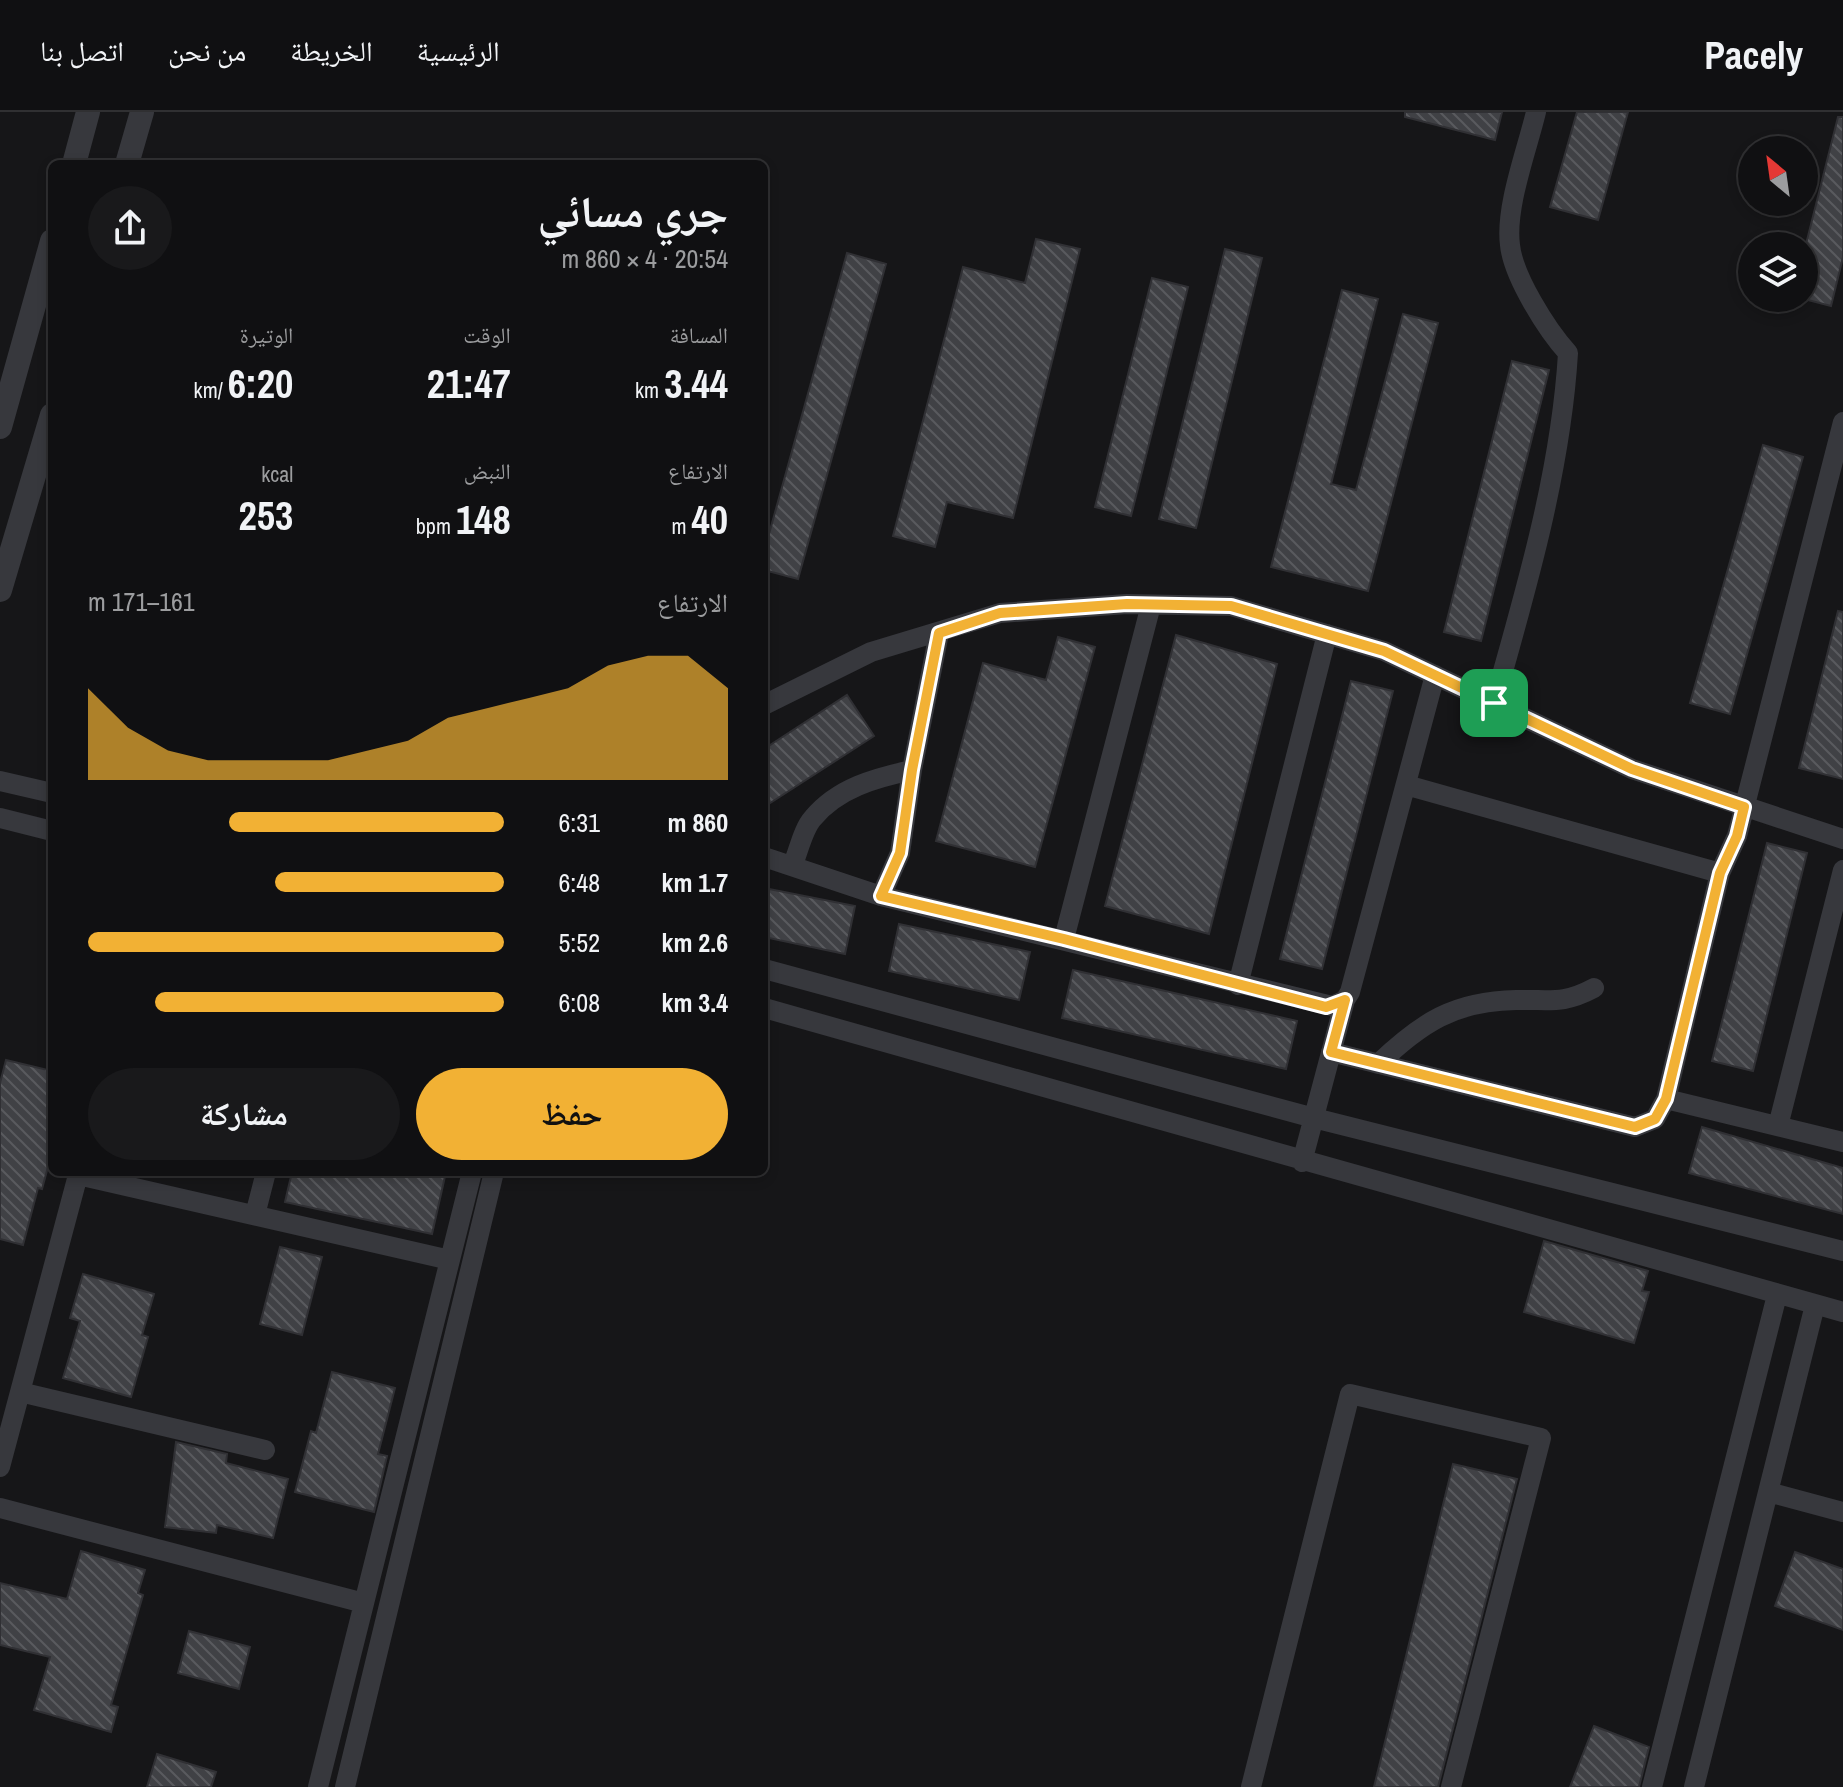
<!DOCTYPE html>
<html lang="ar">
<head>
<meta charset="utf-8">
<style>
  :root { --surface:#101012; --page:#19191b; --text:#f1f3f6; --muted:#9c9d9f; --line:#303032; --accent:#f2b134 }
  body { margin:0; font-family:"Archivo Narrow","Noto Naskh Arabic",sans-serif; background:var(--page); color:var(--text); direction:rtl; height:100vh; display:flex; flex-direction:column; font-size:30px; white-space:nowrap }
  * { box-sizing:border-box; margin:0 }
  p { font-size:26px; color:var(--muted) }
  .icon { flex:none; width:44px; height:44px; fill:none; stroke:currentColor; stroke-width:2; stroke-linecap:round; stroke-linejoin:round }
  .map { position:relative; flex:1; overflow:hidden; direction:ltr }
  .sheet { position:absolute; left:48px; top:48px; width:720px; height:1016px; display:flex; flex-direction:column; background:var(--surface); border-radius:12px; box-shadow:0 4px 12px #0003,0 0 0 2px var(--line); direction:rtl }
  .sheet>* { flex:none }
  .needle { width:52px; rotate:331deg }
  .tools { position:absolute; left:1738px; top:24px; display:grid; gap:16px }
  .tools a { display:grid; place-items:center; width:80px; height:80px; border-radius:50%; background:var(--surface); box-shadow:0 4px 12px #0003,0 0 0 2px var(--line); font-size:40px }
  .pin { position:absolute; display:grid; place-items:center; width:68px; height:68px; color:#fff; margin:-34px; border-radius:16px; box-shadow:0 4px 12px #0006 }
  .round { display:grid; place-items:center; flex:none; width:84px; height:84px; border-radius:42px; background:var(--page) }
  .overview { display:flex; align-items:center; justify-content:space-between; height:136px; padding:0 40px }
  h1 { font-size:44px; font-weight:800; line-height:60px }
  .figures { display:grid; grid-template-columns:repeat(3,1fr); gap:12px; height:136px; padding:8px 40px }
  .figures div { display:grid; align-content:center }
  .figures b { font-size:40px; font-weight:800 }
  .figures small { font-size:22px; font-weight:400 }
  .figures p { font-size:22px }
  .chart { height:224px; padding:16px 40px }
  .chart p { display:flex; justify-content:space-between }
  .chart svg { width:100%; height:144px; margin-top:8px; fill:var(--accent); opacity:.7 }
  .action { display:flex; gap:16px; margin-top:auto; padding:16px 40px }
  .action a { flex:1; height:92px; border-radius:48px; background:var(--accent); color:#111; font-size:32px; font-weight:800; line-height:92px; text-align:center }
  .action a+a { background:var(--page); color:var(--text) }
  ul { padding:0 40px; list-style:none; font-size:26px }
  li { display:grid; grid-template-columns:128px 96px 1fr; align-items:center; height:60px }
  li i { height:20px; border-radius:10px; background:var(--accent) }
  header { display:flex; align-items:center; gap:48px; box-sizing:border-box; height:112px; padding:0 40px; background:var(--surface); border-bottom:2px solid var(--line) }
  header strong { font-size:38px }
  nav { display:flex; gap:44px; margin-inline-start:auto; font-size:28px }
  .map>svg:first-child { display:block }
  .building { fill:url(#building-back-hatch); stroke:#303034; stroke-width:2 }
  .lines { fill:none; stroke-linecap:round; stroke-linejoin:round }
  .minor { stroke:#37383d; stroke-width:20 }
  .tertiary { stroke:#37383d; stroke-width:24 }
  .route-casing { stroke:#fff; stroke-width:16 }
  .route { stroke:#f2b134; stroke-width:10 }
</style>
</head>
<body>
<header>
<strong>Pacely</strong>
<nav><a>الرئيسية</a><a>الخريطة</a><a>من نحن</a><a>اتصل بنا</a></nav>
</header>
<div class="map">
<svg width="1843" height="1675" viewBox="0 0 1843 1675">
  <defs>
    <pattern id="building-back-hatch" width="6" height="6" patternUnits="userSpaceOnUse" patternTransform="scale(2)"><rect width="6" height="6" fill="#404145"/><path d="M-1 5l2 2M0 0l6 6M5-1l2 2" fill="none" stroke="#595a5e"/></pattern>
  </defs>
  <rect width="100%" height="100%" fill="#161618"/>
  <!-- building -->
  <path class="building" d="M1405 0H1502L1495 28 1405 5Z
    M1577 0H1628L1598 108 1550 95Z
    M1838 5H1843V145L1831 194 1804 187V140Z
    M1036 127 1080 137 1013 406 947 390 935 435 893 424 963 155 1025 171Z
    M1225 137 1262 146 1196 416 1159 407Z
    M847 141 886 152 798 467 764 458V440Z
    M1152 166 1188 175 1131 404 1095 395Z
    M1342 178 1378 187 1331 372 1356 378 1403 202 1438 211 1368 479 1271 455Z
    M1512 249 1549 258 1481 529 1444 520Z
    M1763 333 1803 345 1730 602 1690 591Z
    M1838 499 1843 500V667L1799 656Z
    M1176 523 1277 552 1209 822 1105 794Z
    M1058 525 1095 535 1035 755 936 729 983 551 1046 568Z
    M1351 569 1393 579 1322 857 1280 847Z
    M847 583 874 624 764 695V637Z
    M1767 731 1807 741 1753 959 1712 949Z
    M764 776 855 794 845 842 764 825Z
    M899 812 1030 840 1019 888 889 859Z
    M1073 858 1297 909 1286 957 1062 906Z
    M6 948 52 959V1040L42 1077 38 1076 23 1133 0 1127V971Z
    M1702 1015 1843 1056V1102L1689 1061Z
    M292 1060H446L432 1122 285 1090Z
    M1544 1129 1648 1159 1642 1179 1649 1180 1634 1231 1524 1200Z
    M280 1135 322 1145 302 1223 260 1212Z
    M83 1162 154 1182 142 1223 148 1225 131 1285 63 1266 80 1209 70 1206Z
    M332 1260 395 1276 378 1342 387 1344 374 1400 295 1380 311 1319 316 1321Z
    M176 1330 227 1342 226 1351 288 1367 273 1426 217 1413 216 1421 165 1415Z
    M1453 1352 1517 1367 1438 1675H1374Z
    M81 1439 145 1458 138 1481 143 1483 111 1593 118 1595 111 1620 34 1598 50 1545 0 1533V1471L67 1487Z
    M1795 1440 1843 1457V1518L1775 1494Z
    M189 1519 250 1535 239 1577 178 1561Z
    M1594 1614 1649 1635 1639 1675H1570Z
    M157 1642 216 1660 211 1675H147Z"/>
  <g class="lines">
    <!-- minor -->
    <path class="minor" d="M1494 591C1526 478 1561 359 1568 241 1547 218 1513 164 1510 133 1505 95 1527 38 1536 0
      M764 593 871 540 1000 501 1127 492 1231 494 1384 539 1632 657 1843 727
      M0 669 52 681
      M1406 673 1720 761 1737 724 1843 310
      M0 706 52 719
      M764 745 881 784 1332 894 1345 888 1350 880 1435 563
      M793 752C799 738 803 717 813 706 838 676 875 666 912 658L939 521
      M881 784 900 741 912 658
      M1064 827 1151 493
      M764 857 1314 1006 1843 1139
      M1238 873 1327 522
      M764 896 1843 1200
      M1331 940 1635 1015 1655 1007 1666 987 1720 761
      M1378 952C1421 911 1454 889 1516 888 1550 887 1562 893 1594 876
      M1666 987 1843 1030
      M1778 1014 1843 758
      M1302 1050 1345 888
      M255 1103 266 1060
      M20 1280 265 1338
      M0 1355 78 1063 450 1148
      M1768 1380 1843 1400
      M0 1396 364 1491
      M318 1675 472 1060
      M345 1675 494 1060
      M1251 1675 1350 1282 1541 1326 1451 1675
      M1652 1675 1777 1183
      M1694 1675 1815 1193"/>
    <!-- tertiary -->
    <path class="tertiary" d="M74 52 88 0
      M127 52 142 0
      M0 315 52 129
      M0 478 52 303"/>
  </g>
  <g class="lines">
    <!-- route casing -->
    <g class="route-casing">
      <path id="route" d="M1127 492 1231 494 1384 539 1632 657 1744 695 1737 724 1720 761 1666 987 1655 1007 1635 1015 1331 940 1345 888 1326 895 1064 827 881 784 900 741 912 658 939 521 1000 501Z"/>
    </g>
    <!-- route -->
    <use href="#route" class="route"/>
  </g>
</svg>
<div class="tools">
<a><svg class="needle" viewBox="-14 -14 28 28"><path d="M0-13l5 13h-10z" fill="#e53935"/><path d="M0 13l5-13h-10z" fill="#9c9d9f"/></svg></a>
<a><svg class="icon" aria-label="layers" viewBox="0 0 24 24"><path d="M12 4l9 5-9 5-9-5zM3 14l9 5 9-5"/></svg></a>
</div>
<div class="pin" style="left:1494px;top:591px;background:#1e9e55"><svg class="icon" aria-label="arrive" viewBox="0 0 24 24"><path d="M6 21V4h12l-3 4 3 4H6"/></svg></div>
<section class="sheet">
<div class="overview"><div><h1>جري مسائي</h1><p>20:54 · 4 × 860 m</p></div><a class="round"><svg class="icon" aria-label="share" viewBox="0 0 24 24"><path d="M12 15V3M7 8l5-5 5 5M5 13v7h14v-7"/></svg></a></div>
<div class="figures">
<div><p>المسافة</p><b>3.44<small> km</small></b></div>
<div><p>الوقت</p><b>21:47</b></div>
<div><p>الوتيرة</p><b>6:20<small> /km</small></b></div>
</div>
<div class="figures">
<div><p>الارتفاع</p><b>40<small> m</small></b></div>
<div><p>النبض</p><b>148<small> bpm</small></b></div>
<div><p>kcal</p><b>253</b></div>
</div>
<div class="chart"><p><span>الارتفاع</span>161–171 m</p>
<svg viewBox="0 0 160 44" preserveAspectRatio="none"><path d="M0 44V16L10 28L20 35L30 38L40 38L50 38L60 38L70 35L80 32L90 25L100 22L110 19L120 16L130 9L140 6L150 6L160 16V44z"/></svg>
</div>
<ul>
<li><b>860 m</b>6:31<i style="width:66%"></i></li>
<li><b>1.7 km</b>6:48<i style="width:55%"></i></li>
<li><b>2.6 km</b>5:52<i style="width:100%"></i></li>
<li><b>3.4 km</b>6:08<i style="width:84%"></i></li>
</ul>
<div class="action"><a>حفظ</a><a>مشاركة</a></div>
</section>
</div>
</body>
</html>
